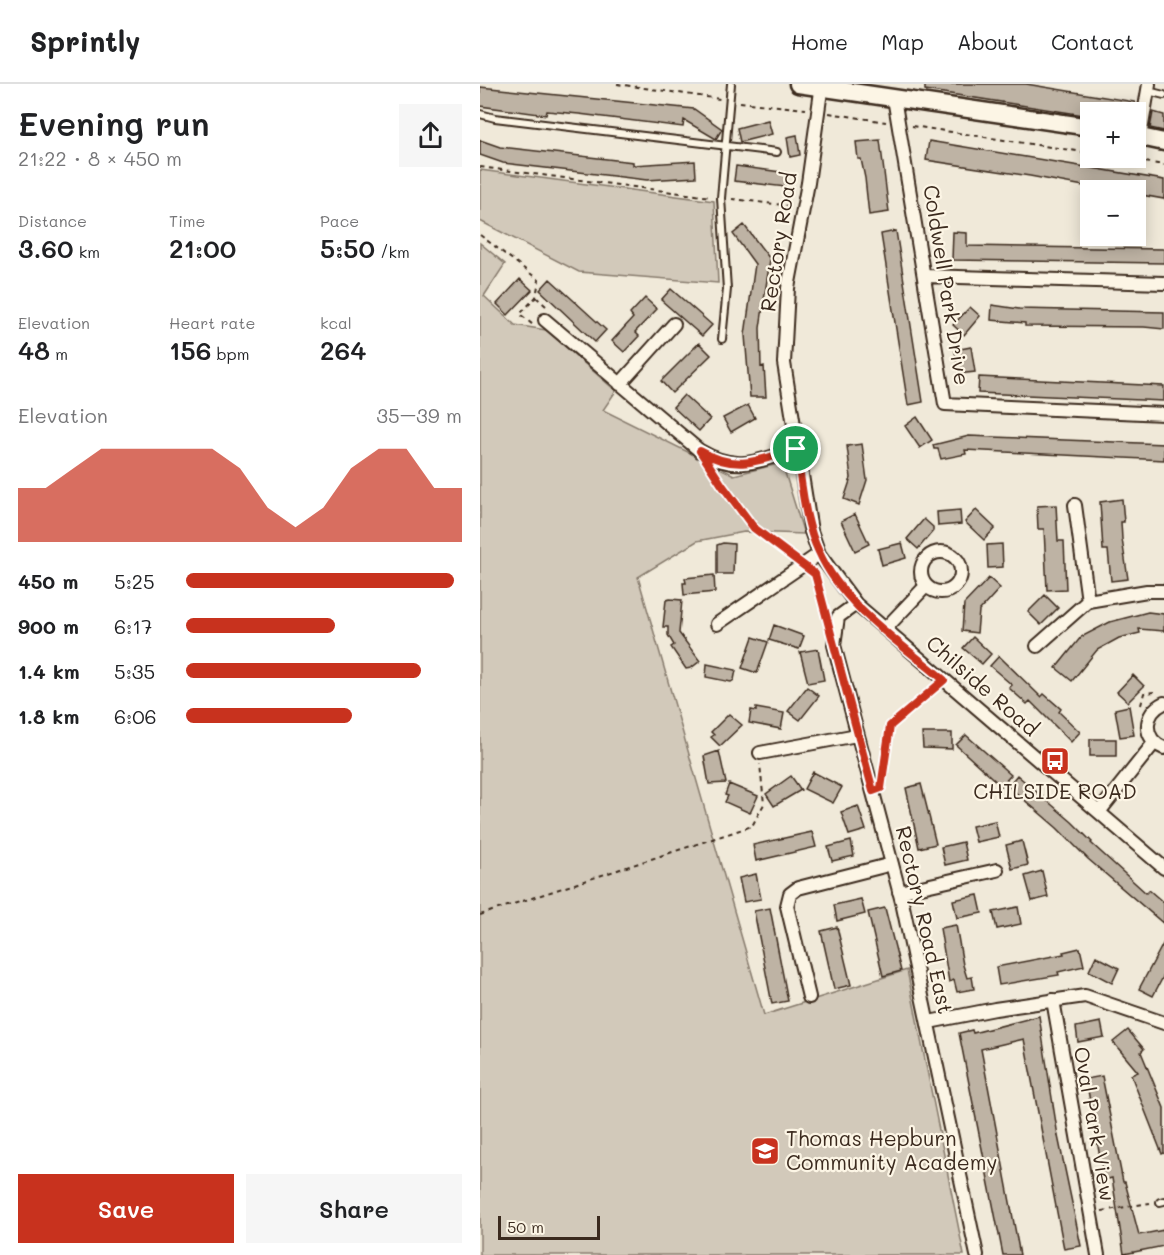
<!DOCTYPE html>
<html lang="en">
<head>
<meta charset="utf-8">
<style>
  :root { --surface:#fff; --page:#f6f6f6; --text:#202124; --muted:#757577; --line:#e0e0e0; --accent:#c8321e }
  body { margin:0; font-family:Mali,sans-serif; background:var(--page); color:var(--text); height:100vh; display:flex; flex-direction:column; font-size:22px; white-space:nowrap }
  * { box-sizing:border-box; margin:0 }
  p { font-size:20px; color:var(--muted) }
  .icon { flex:none; width:33px; height:33px; fill:none; stroke:currentColor; stroke-width:2; stroke-linecap:round; stroke-linejoin:round }
  .map { position:relative; flex:1; overflow:hidden }
  .drawer { display:flex; flex-direction:column; background:var(--surface); width:480px }
  .drawer>* { flex:none }
  .controls { position:absolute; left:600px; top:18px; display:grid; gap:12px }
  .controls a { display:grid; place-items:center; width:66px; height:66px; border-radius:0px; background:var(--surface); box-shadow:0 3px 15px #0003; font-size:30px }
  .scale { position:absolute; left:18px; bottom:15px; width:102px; box-sizing:border-box; padding-left:6px; border:3px solid #3b2a1e; border-top:0; font-size:16px; line-height:21px; white-space:nowrap; color:#3b2a1e; -webkit-text-stroke:4px #fcf5e5; paint-order:stroke }
  .pin { position:absolute; display:grid; place-items:center; width:51px; height:51px; color:#fff; margin:-26px; border:3px solid #fff; border-radius:50%; box-shadow:0 2px 6px #0007 }
  .round { display:grid; place-items:center; flex:none; width:63px; height:63px; border-radius:0px; background:var(--page) }
  .head { display:flex; align-items:center; justify-content:space-between; height:102px; padding:0 18px }
  h1 { font-size:33px; font-weight:600; line-height:45px }
  .metrics { display:grid; grid-template-columns:repeat(3,1fr); gap:9px; height:102px; padding:6px 18px }
  .metrics div { display:grid; align-content:center }
  .metrics b { font-size:26px; font-weight:600 }
  .metrics small { font-size:16px; font-weight:400 }
  .metrics p { font-size:16px }
  .chart { height:168px; padding:12px 18px }
  .chart p { display:flex; justify-content:space-between }
  .chart svg { width:100%; height:108px; margin-top:6px; fill:var(--accent); opacity:.7 }
  .button { display:flex; gap:12px; margin-top:auto; padding:12px 18px }
  .button a { flex:1; height:69px; border-radius:0px; background:var(--accent); color:#fff; font-size:24px; font-weight:600; line-height:69px; text-align:center }
  .button a+a { background:var(--page); color:var(--text) }
  ul { padding:0 18px; list-style:none; font-size:20px }
  li { display:grid; grid-template-columns:96px 72px 1fr; align-items:center; height:45px }
  li i { height:15px; border-radius:8px; background:var(--accent) }
  header { display:flex; align-items:center; gap:36px; box-sizing:border-box; height:84px; padding:0 30px; background:var(--surface); border-bottom:2px solid var(--line) }
  header strong { font-size:28px }
  nav { display:flex; gap:33px; margin-inline-start:auto; font-size:21px }
  main { display:flex; flex:1; min-height:0 }
  .map>svg:first-child { display:block }
  .green { fill:#d2c9ba; stroke:#867a6c; stroke-width:1.5 }
  .building { fill:#beb3a4; stroke:#3b2a1e; stroke-width:1.5 }
  .lines { fill:none; stroke-linecap:round; stroke-linejoin:round }
  .lane-casing { stroke:#3b2a1e; stroke-width:10 }
  .street-casing { stroke:#3b2a1e; stroke-width:16 }
  .secondary-casing { stroke:#3b2a1e; stroke-width:21 }
  .path { stroke:#3b2a1e; stroke-width:2; stroke-dasharray:4.5 4.5; stroke-linecap:butt }
  .lane { stroke:#fcf5e5; stroke-width:6 }
  .street { stroke:#fcf5e5; stroke-width:12 }
  .secondary { stroke:#fcf5e5; stroke-width:16 }
  .route-casing { stroke:#fff; stroke-width:12 }
  .route { stroke:#c8321e; stroke-width:8 }
  .labels { text-anchor:middle; stroke-width:4.5; stroke-linejoin:round; paint-order:stroke }
  .street-label { font-size:21px; fill:#3b2a1e; stroke:#fcf5e5 }
  .poi-label { font-size:21px; fill:#3b2a1e; stroke:#fcf5e5 }
</style>
</head>
<body>
<header>
<strong>Sprintly</strong>
<nav><a>Home</a><a>Map</a><a>About</a><a>Contact</a></nav>
</header>
<main>
<section class="drawer">
<div class="head"><div><h1>Evening run</h1><p>21:22 · 8 × 450 m</p></div><a class="round"><svg class="icon" aria-label="share" viewBox="0 0 24 24"><path d="M12 15V3M7 8l5-5 5 5M5 13v7h14v-7"/></svg></a></div>
<div class="metrics">
<div><p>Distance</p><b>3.60<small> km</small></b></div>
<div><p>Time</p><b>21:00</b></div>
<div><p>Pace</p><b>5:50<small> /km</small></b></div>
</div>
<div class="metrics">
<div><p>Elevation</p><b>48<small> m</small></b></div>
<div><p>Heart rate</p><b>156<small> bpm</small></b></div>
<div><p>kcal</p><b>264</b></div>
</div>
<div class="chart"><p><span>Elevation</span>35–39 m</p>
<svg viewBox="0 0 160 44" preserveAspectRatio="none"><path d="M0 44V22L10 22L20 14L30 6L40 6L50 6L60 6L70 6L80 14L90 30L100 38L110 30L120 14L130 6L140 6L150 22L160 22V44z"/></svg>
</div>
<ul>
<li><b>450 m</b>5:25<i style="width:97%"></i></li>
<li><b>900 m</b>6:17<i style="width:54%"></i></li>
<li><b>1.4 km</b>5:35<i style="width:85%"></i></li>
<li><b>1.8 km</b>6:06<i style="width:60%"></i></li>
</ul>
<div class="button"><a>Save</a><a>Share</a></div>
</section>
<div class="map">
<svg width="684" height="1171" viewBox="0 0 684 1171">
  <rect width="100%" height="100%" fill="#f0e9d9"/>
  <filter id="ink" filterUnits="userSpaceOnUse"><feTurbulence type="fractalNoise" baseFrequency=".0167" numOctaves="2"/><feDisplacementMap in="SourceGraphic" scale="12" xChannelSelector="R" yChannelSelector="G"/><feConvolveMatrix kernelMatrix="1 2 1 2 8 2 1 2 1" color-interpolation-filters="sRGB"/></filter>
  <g filter="url(#ink)">
    <!-- green -->
    <path class="green" d="M0 86 234 117 238 199 99 188 0 137Z
      M0 159 25 180 4 212 35 241 66 246 136 307 123 326 254 391 302 379 324 450 264 448 217 457 158 493 284 931 427 886 484 1171H0Z"/>
    <!-- building -->
    <path class="building" d="M445 0H546L655 18 653 28H610V32L445 6Z
      M0 3 214 25 242 45 236 55 204 36 203 43 99 30 67 27 66 31 0 22Z
      M673 28 684 31V47L670 44Z
      M288 36 292 50 260 58 257 44Z
      M317 51 320 71 310 73 307 53Z
      M0 56 20 63 127 75 153 78V81L215 77 216 93 167 96 23 79 0 71Z
      M400 56 409 128 389 131 385 94 381 75H378L376 58Z
      M449 57 684 96V115L656 110V106H625L550 92 446 76Z
      M256 82 308 89 306 103 254 97Z
      M264 141 290 175 280 244 281 283 284 282 286 313H270L265 251 275 180 253 150Z
      M416 147 443 318 428 321 401 150Z
      M473 148 487 149V162L684 165V179L472 176Z
      M40 195 52 206 28 231 17 220Z
      M70 195 126 246 115 258 60 206Z
      M191 205 232 241 222 252 181 216Z
      M165 214 177 225 155 248 159 252 144 268 132 257 153 234 150 230Z
      M512 221 539 225 684 228V245L664 243 545 242V239L511 236Z
      M490 223 500 232 484 251 473 241Z
      M219 259 231 271 192 309 181 297Z
      M491 263 495 288 478 290 475 266Z
      M499 293 684 302V317L498 309Z
      M204 311 230 335 219 347 193 323Z
      M268 321 275 334 251 348 243 334Z
      M437 333 452 356 440 364 425 342Z
      M489 352 684 360V376L485 366 486 370 461 375 458 365H454L453 361Z
      M382 360 387 396 379 421 364 415 371 394 367 362Z
      M642 415 644 438H641L642 455 648 495 631 497 628 466H623L620 418Z
      M576 421 578 457H584L586 505 567 506 564 445H558L557 422Z
      M480 426 481 440 458 442 457 428Z
      M496 426 515 444 504 456 485 438Z
      M375 430 389 460 375 467 361 437Z
      M444 435 453 443V447L438 465 427 455Z
      M243 459 254 460 253 490H237V461Z
      M422 459 426 474 402 481 398 465Z
      M522 460 523 483 508 484 507 461Z
      M234 491 235 508 204 511 203 499H206L205 494Z
      M509 494 520 504 499 527 497 549 482 547 484 520Z
      M565 511 578 524 561 541 548 528Z
      M190 515 202 516 199 549 220 577 211 584 206 585 191 563 194 561 188 551V543H183L186 516Z
      M668 528 684 530V547L659 545 660 549 639 554 617 566 592 597 576 584 601 553 630 538Z
      M294 541 324 552 319 565 289 556Z
      M273 553 288 558 277 589 262 584Z
      M493 553 511 570 502 580 483 564Z
      M338 565 344 596 328 599 320 568Z
      M519 572 561 613 564 610 581 625 579 628 600 648 591 658 550 617 547 620 529 604 532 601 510 582Z
      M227 580 256 586 254 596 251 598 226 593Z
      M653 591 664 602 648 618 637 608Z
      M327 603 339 612 320 636 308 627Z
      M649 622 654 651 640 653 635 625Z
      M276 624 304 629 301 645 269 639 271 626 276 627Z
      M249 630 262 641 240 662 231 653 234 651 231 648Z
      M442 649H472V665L443 664Z
      M486 651 531 691 521 702 476 661Z
      M610 655H636V672H610Z
      M239 667 246 699 229 700 224 672Z
      M333 688 362 703 353 719 324 705Z
      M537 691 592 738 612 758 611 759 666 809 669 806 684 819V840L608 775 577 744 528 702Z
      M311 692 321 706 294 722 286 710Z
      M249 700 278 712 270 729 245 718 248 712 245 711Z
      M441 700 456 760 439 764 426 704Z
      M378 722 386 746 369 751 361 728Z
      M515 737 519 753 496 758 492 742Z
      M332 748 336 763 276 777 273 761Z
      M371 757 374 772 352 777 348 763Z
      M542 757 548 781 532 785 526 761Z
      M483 758 487 776 465 781 461 763Z
      M562 787 568 813 552 817 545 792Z
      M276 790 281 815 264 818 259 794Z
      M498 811 502 829 477 834 473 816Z
      M381 815 385 830 357 837 354 821Z
      M538 823 541 840 517 845 513 828Z
      M290 824 308 917 292 920 274 827Z
      M405 824 421 887 403 892 388 828Z
      M476 841 483 881 487 894 492 893 494 905 477 908 474 896 469 898 460 844Z
      M357 843 371 901 354 905 341 847Z
      M684 858V891L673 912 659 905Z
      M600 864 604 882 578 888 579 891 519 901 516 883 584 870 583 868Z
      M616 872 639 884 632 899 609 887Z
      M559 932 578 1052 601 1162 584 1165 544 955 501 965 540 1171H523L479 949 492 946 493 949Z
      M621 938 624 953 598 958 596 943Z
      M648 946 664 965 661 968 684 1024V1069L682 1070 651 991 658 988 633 958Z
      M622 992 643 1098H645L659 1151 684 1146V1162L644 1170 632 1094 624 1096 606 995Z"/>
    <g class="lines">
      <!-- lane casing -->
      <g class="lane-casing">
        <path id="lane" d="M668 7 684 11
          M0 30 15 34 297 68
          M242 255 247 205 241 114 251 0
          M680 1118 684 1117"/>
      </g>
      <!-- street casing -->
      <g class="street-casing">
        <path id="street" d="M342 0 328 99 308 204 304 279 331 447 339 470 376 520 684 784
          M414 14 465 320 684 330
          M660 53 669 0
          M445 192 684 199
          M65 236 220 367C257 389 278 377 316 365
          M140 300 194 240
          M595 421 608 517
          M441 488a20 20 0 1 1 40 0a20 20 0 1 1-40 0Z
          M376 520 358 533 354 561 422 818 497 1171
          M237 540 339 470
          M405 545 446 502
          M557 562 608 517 667 507H684
          M684 619C663 629 662 655 684 664
          M280 669 377 651
          M619 728 674 659
          M419 808 517 786
          M329 913 307 822 310 810 318 804 412 780
          M573 916 618 1171
          M449 938 515 925 605 912 684 939"/>
      </g>
      <!-- secondary casing -->
      <g class="secondary-casing">
        <path id="secondary" d="M318 0 610 43
          M656 52 684 58"/>
      </g>
      <!-- path -->
      <path class="path" d="M137 0 240 15
        M260 18 326 25
        M349 29 406 38
        M432 42 610 69
        M639 74 684 81
        M0 83 231 113
        M252 115 312 122
        M0 151 59 196 56 213 40 230 53 241
        M56 213 67 223
        M233 387 274 444 312 473
        M333 489 345 532
        M661 621 664 609 675 608
        M403 693 410 642 455 603
        M0 831 272 742 284 720 280 680
        M622 1127 670 1119"/>
      <!-- lane -->
      <use href="#lane" class="lane"/>
      <!-- street -->
      <use href="#street" class="street"/>
      <!-- secondary -->
      <use href="#secondary" class="secondary"/>
    </g>
  </g>
  <g class="lines" filter="url(#ink)">
    <!-- route casing -->
    <g class="route-casing">
      <path id="route" d="M316 365C322 399 324 437 339 468 363 522 421 559 464 596L410 642 401 704 393 707 335 490 274 444 242 401 220 367C257 388 278 377 316 365Z"/>
    </g>
    <!-- route -->
    <use href="#route" class="route"/>
  </g>
  <!-- icons -->
  <defs>
    <g id="bus-square" transform="scale(1.5)"><rect x="-9" y="-9" width="18" height="18" rx="4" fill="#c8321e" stroke="#fcf5e5"/><path d="M-5-6H5V4H4V6H2V4H-2V6H-4V4H-5ZM-3.5-4V0h7V-4ZM-3.5 1.2v1.5H-2V1.2ZM2 1.2v1.5H3.5V1.2Z" fill="#fff"/></g>
    <g id="school-square" transform="scale(1.5)"><rect x="-9" y="-9" width="18" height="18" rx="4" fill="#c8321e" stroke="#fcf5e5"/><path d="M0-5L7-2L0 1L-7-2ZM-4 1L0 2.5L4 1V4Q0 6-4 4Z" fill="#fff"/></g>
  </defs>
  <g fill-rule="evenodd">
    <use href="#bus-square" x="575" y="677"/>
    <use href="#school-square" x="285" y="1067"/>
  </g>
  <g class="labels">
    <!-- street labels -->
    <g class="street-label">
      <text transform="translate(299 158) rotate(-81)" y="7">Rectory Road</text>
      <text transform="translate(466 201) rotate(81)" y="7">Coldwell Park Drive</text>
      <text transform="translate(502 602) rotate(41)" y="7">Chilside Road</text>
      <text transform="translate(444 836) rotate(77)" y="7">Rectory Road East</text>
      <text transform="translate(614 1040) rotate(80)" y="7">Oval Park View</text>
    </g>
    <!-- poi labels -->
    <g class="poi-label">
      <text x="575" y="715">CHILSIDE ROAD</text>
      <text x="306" y="1062" text-anchor="start">Thomas Hepburn<tspan x="306" dy="24">Community Academy</tspan></text>
    </g>
  </g>
</svg>
<div class="controls">
<a>+</a>
<a>−</a>
</div>
<div class="scale">50 m</div>
<div class="pin" style="left:316px;top:365px;background:#1e9e55"><svg class="icon" aria-label="arrive" viewBox="0 0 24 24"><path d="M6 21V4h12l-3 4 3 4H6"/></svg></div>
</div>
</main>
</body>
</html>
